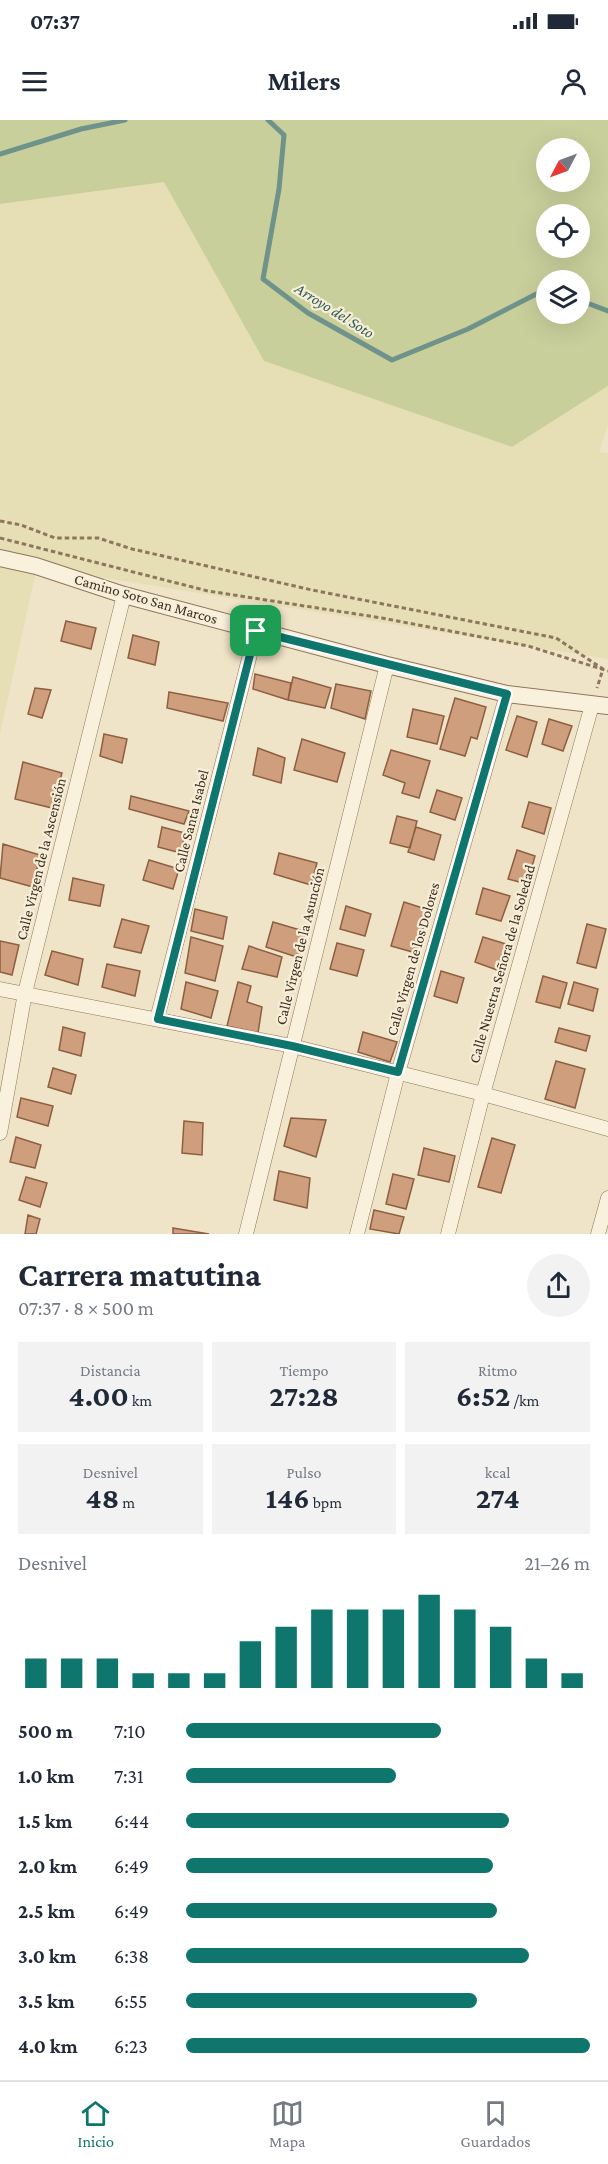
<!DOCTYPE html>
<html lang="es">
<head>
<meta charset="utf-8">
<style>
  :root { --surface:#fff; --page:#f2f2f3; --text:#1f2937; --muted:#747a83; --line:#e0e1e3; --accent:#0f766e }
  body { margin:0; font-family:"Crimson Pro",serif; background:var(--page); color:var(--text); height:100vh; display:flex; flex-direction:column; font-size:22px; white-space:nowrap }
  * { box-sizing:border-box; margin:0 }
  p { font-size:20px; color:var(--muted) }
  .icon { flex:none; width:33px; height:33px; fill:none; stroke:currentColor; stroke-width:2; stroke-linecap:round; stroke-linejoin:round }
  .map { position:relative; height:1114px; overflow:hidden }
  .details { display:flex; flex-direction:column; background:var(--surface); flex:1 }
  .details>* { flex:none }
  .needle { width:39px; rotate:229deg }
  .controls { position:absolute; left:536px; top:18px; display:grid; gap:12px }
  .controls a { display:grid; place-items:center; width:54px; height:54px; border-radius:50%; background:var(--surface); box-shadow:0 6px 24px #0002; font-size:30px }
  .pin { position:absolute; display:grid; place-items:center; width:51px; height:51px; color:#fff; margin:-26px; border-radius:12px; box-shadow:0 3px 9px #0006 }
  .round { display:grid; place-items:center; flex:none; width:63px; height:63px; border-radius:32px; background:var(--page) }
  .head { display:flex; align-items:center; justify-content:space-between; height:102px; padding:0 18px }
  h1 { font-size:33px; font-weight:700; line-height:45px }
  .figures { display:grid; grid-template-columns:repeat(3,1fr); gap:9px; height:102px; padding:6px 18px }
  .figures div { display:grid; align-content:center; border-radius:0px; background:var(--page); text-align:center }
  .figures b { font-size:30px; font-weight:700 }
  .figures small { font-size:16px; font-weight:400 }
  .figures p { font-size:16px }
  .chart { height:168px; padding:12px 18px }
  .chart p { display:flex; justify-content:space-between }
  .chart svg { width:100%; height:108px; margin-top:6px; stroke:var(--accent); stroke-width:6 }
  ul { padding:0 18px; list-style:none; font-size:20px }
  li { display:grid; grid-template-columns:96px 72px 1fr; align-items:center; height:45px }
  li i { height:15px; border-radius:8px; background:var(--accent) }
  .status { display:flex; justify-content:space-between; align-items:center; height:42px; padding:0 30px; background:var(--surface); direction:ltr }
  .status svg { height:16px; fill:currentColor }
  header { display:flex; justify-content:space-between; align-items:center; height:78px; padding:0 18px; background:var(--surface); font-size:27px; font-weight:700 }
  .dock { display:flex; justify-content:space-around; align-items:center; height:84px; border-top:2px solid var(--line); background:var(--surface); font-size:16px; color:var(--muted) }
  .dock a { display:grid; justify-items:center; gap:3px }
  .dock .current { color:var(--accent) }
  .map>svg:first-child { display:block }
  .farmland { fill:#e6deb5 }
  .green { fill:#c9cf9b; fill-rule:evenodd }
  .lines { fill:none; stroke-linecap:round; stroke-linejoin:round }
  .stream { stroke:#6f938a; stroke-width:5 }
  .building { fill:#cf9f7d; stroke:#8d5f41; stroke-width:1.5 }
  .minor-casing { stroke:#8d765c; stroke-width:15 }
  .tertiary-casing { stroke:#8d765c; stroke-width:18 }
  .path { stroke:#8d765c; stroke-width:3; stroke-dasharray:4.5 3; stroke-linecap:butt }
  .minor { stroke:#faf1dc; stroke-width:14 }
  .tertiary { stroke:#faf1dc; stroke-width:16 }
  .route-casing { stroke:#fff; stroke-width:12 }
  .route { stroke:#0f766e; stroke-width:8 }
  .labels { text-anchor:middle; stroke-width:4.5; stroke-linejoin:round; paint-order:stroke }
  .street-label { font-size:15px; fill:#3d2e20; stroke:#f7eed8 }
  .water-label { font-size:16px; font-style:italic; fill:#2f5d5a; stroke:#f7eed8 }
</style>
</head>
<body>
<div class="status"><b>07:37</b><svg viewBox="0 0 49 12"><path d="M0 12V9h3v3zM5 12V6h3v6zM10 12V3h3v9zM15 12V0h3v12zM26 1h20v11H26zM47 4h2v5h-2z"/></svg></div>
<header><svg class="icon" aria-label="menu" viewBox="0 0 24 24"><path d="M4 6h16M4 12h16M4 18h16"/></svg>Milers<svg class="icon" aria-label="person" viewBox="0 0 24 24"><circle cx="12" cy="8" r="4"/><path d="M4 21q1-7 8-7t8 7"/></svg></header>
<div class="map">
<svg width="608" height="1114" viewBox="0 0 608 1114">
  <rect width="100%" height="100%" fill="#f0e4c8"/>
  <!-- farmland -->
  <path class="farmland" d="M164 61 264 241 512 327 608 266V306L599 332 608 333V539L37 447 0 614V84Z"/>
  <!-- green -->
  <path class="green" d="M0 0H608V266L512 327 264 241 164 62 0 84ZM546 28H579V62H546ZM546 94H579V128H546ZM579 160V194H546V160Z"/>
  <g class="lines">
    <!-- stream -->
    <path class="stream" d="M268 0 284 15 279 69 263 159 308 193 392 240 468 209 546 169
      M0 34 81 9 125 0
      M579 180 608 191"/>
  </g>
  <!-- building -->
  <path class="building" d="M66 501 96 508 91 529 61 521Z
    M133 515 159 522 155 545 128 538Z
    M255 554 291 563 288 580 253 569Z
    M293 557 331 568 325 588 288 580Z
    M336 564 371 571 365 599 331 588Z
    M35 568 51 570 42 598 28 594Z
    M169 572 228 583 223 601 167 588Z
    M455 578 486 587 477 619 471 617 465 636 440 629Z
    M413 589 444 596 437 624 407 617Z
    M517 596 537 602 527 637 506 630Z
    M549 599 572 606 563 631 542 624Z
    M104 614 127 619 122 643 100 636Z
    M302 619 345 633 337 662 294 650Z
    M258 628 285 638 281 663 253 655Z
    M391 630 430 641 419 678 402 673 405 663 383 655Z
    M23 642 62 653 52 688 15 679Z
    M437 670 462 678 455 700 430 692Z
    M131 676 189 691 184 704 129 689Z
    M529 682 551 688 544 714 522 707Z
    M397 696 417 701 410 728 390 723Z
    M162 707 185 713 181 733 158 727Z
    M416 707 441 715 434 740 408 732Z
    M3 724 40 735 33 767 0 758Z
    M517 730 535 736 527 764 508 759Z
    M279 733 317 743 311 765 274 754Z
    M149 740 179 749 173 769 143 760Z
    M73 758 104 765 100 786 69 780Z
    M483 768 510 776 501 801 476 794Z
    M404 782 429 790 416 833 391 826Z
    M346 786 371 794 365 816 340 809Z
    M195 789 227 797 223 819 191 811Z
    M122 799 149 806 141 833 114 827Z
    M273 802 307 812 300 838 266 827Z
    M587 804 606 809 596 848 577 843Z
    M191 817 223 826 215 861 185 853Z
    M483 817 506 824 497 850 475 842Z
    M0 821 19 825 12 855 0 852Z
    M337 823 364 830 357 856 330 849Z
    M249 826 282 837 277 857 242 849Z
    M52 831 83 839 78 865 45 855Z
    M107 844 140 851 135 876 102 867Z
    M441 851 464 858 457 883 434 876Z
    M543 856 567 863 560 888 536 882Z
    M186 862 218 871 211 898 181 889Z
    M238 862 251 866 247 882 262 887 258 913 227 906Z
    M574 862 598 869 593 891 568 884Z
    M63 907 85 913 81 936 59 930Z
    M559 908 590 916 586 931 555 922Z
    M363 912 397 922 390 942 358 932Z
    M556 941 585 949 575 988 545 979Z
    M53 948 76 955 71 974 48 967Z
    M21 978 53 986 48 1006 17 997Z
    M291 998 326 1000 316 1037 284 1026Z
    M184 1001 203 1003 202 1035 182 1033Z
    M16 1017 41 1025 35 1048 10 1042Z
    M492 1018 515 1025 501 1073 478 1067Z
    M424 1028 455 1036 449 1062 418 1055Z
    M279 1051 310 1058 307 1088 274 1080Z
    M393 1054 414 1059 406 1089 386 1084Z
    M26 1057 47 1063 40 1087 19 1080Z
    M374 1090 404 1097 399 1114 370 1109Z
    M28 1095 40 1099 36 1114H25Z
    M173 1108 209 1114H173Z"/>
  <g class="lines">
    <!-- minor casing -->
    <g class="minor-casing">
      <path id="minor" d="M0 869 292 926 483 974 608 1009
        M157 899 256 511
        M0 1013 25 873 124 475
        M246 1114 387 545
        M357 1114 398 953 507 574
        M448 1114 483 974 592 585
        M598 1114 608 1078"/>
    </g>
    <!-- tertiary casing -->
    <g class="tertiary-casing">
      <path id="tertiary" d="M0 438 36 446 124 475 387 545 507 574 608 586"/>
    </g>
    <!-- path -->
    <path class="path" d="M0 401 21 405 55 418H98L132 429 312 470 556 518 603 549 597 568
      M0 418 208 471 382 498 528 526 608 551"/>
    <!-- minor -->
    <use href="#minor" class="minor"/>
    <!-- tertiary -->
    <use href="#tertiary" class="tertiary"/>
  </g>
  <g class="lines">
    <!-- route casing -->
    <g class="route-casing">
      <path id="route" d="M256 511 507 574 398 952 292 926 158 899Z"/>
    </g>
    <!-- route -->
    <use href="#route" class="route"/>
  </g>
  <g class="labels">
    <!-- street labels -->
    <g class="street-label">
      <text transform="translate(146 479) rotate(16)" y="5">Camino Soto San Marcos</text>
      <text transform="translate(191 701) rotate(-76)" y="5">Calle Santa Isabel</text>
      <text transform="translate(41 739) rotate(-76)" y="5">Calle Virgen de la Ascensión</text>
      <text transform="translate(300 826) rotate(-76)" y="5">Calle Virgen de la Asunción</text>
      <text transform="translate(413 839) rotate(-74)" y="5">Calle Virgen de los Dolores</text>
      <text transform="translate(502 844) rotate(-74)" y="5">Calle Nuestra Señora de la Soledad</text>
    </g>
    <!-- water labels -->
    <g class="water-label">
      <text transform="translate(335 190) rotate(32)" y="6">Arroyo del Soto</text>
    </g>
  </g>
</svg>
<div class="controls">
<a><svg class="needle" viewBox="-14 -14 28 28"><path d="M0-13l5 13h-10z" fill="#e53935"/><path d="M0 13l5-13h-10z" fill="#747a83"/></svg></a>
<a><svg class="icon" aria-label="locate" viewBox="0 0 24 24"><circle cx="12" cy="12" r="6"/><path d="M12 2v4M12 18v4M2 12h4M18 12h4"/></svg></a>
<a><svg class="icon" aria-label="layers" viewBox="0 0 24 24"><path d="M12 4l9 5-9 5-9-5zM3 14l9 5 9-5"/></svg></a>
</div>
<div class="pin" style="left:256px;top:511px;background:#1e9e55"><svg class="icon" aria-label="arrive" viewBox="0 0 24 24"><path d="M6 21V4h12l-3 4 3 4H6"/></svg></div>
</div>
<section class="details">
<div class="head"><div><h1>Carrera matutina</h1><p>07:37 · 8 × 500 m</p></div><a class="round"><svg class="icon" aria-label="share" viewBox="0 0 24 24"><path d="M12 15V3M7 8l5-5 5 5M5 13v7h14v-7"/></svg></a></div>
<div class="figures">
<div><p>Distancia</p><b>4.00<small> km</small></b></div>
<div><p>Tiempo</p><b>27:28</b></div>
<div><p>Ritmo</p><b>6:52<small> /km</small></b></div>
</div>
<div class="figures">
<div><p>Desnivel</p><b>48<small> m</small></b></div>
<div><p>Pulso</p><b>146<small> bpm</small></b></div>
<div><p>kcal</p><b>274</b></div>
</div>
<div class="chart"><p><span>Desnivel</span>21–26 m</p>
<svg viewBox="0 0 160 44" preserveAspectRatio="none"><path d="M5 44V32M15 44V32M25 44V32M35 44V38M45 44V38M55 44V38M65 44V25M75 44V19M85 44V12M95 44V12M105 44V12M115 44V6M125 44V12M135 44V19M145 44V32M155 44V38"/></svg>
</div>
<ul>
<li><b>500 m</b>7:10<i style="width:63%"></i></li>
<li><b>1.0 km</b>7:31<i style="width:52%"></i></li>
<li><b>1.5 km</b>6:44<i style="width:80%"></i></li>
<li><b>2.0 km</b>6:49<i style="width:76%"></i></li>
<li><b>2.5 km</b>6:49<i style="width:77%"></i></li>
<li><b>3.0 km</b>6:38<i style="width:85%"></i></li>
<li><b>3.5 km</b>6:55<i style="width:72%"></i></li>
<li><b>4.0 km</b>6:23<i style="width:100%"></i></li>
</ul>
</section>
<nav class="dock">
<a class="current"><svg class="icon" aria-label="home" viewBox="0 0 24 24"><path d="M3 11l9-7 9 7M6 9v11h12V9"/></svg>Inicio</a>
<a><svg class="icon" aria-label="map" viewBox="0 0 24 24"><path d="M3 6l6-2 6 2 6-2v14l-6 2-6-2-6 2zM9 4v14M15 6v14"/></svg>Mapa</a>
<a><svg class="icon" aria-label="saved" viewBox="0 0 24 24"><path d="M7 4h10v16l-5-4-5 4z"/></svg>Guardados</a>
</nav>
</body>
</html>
